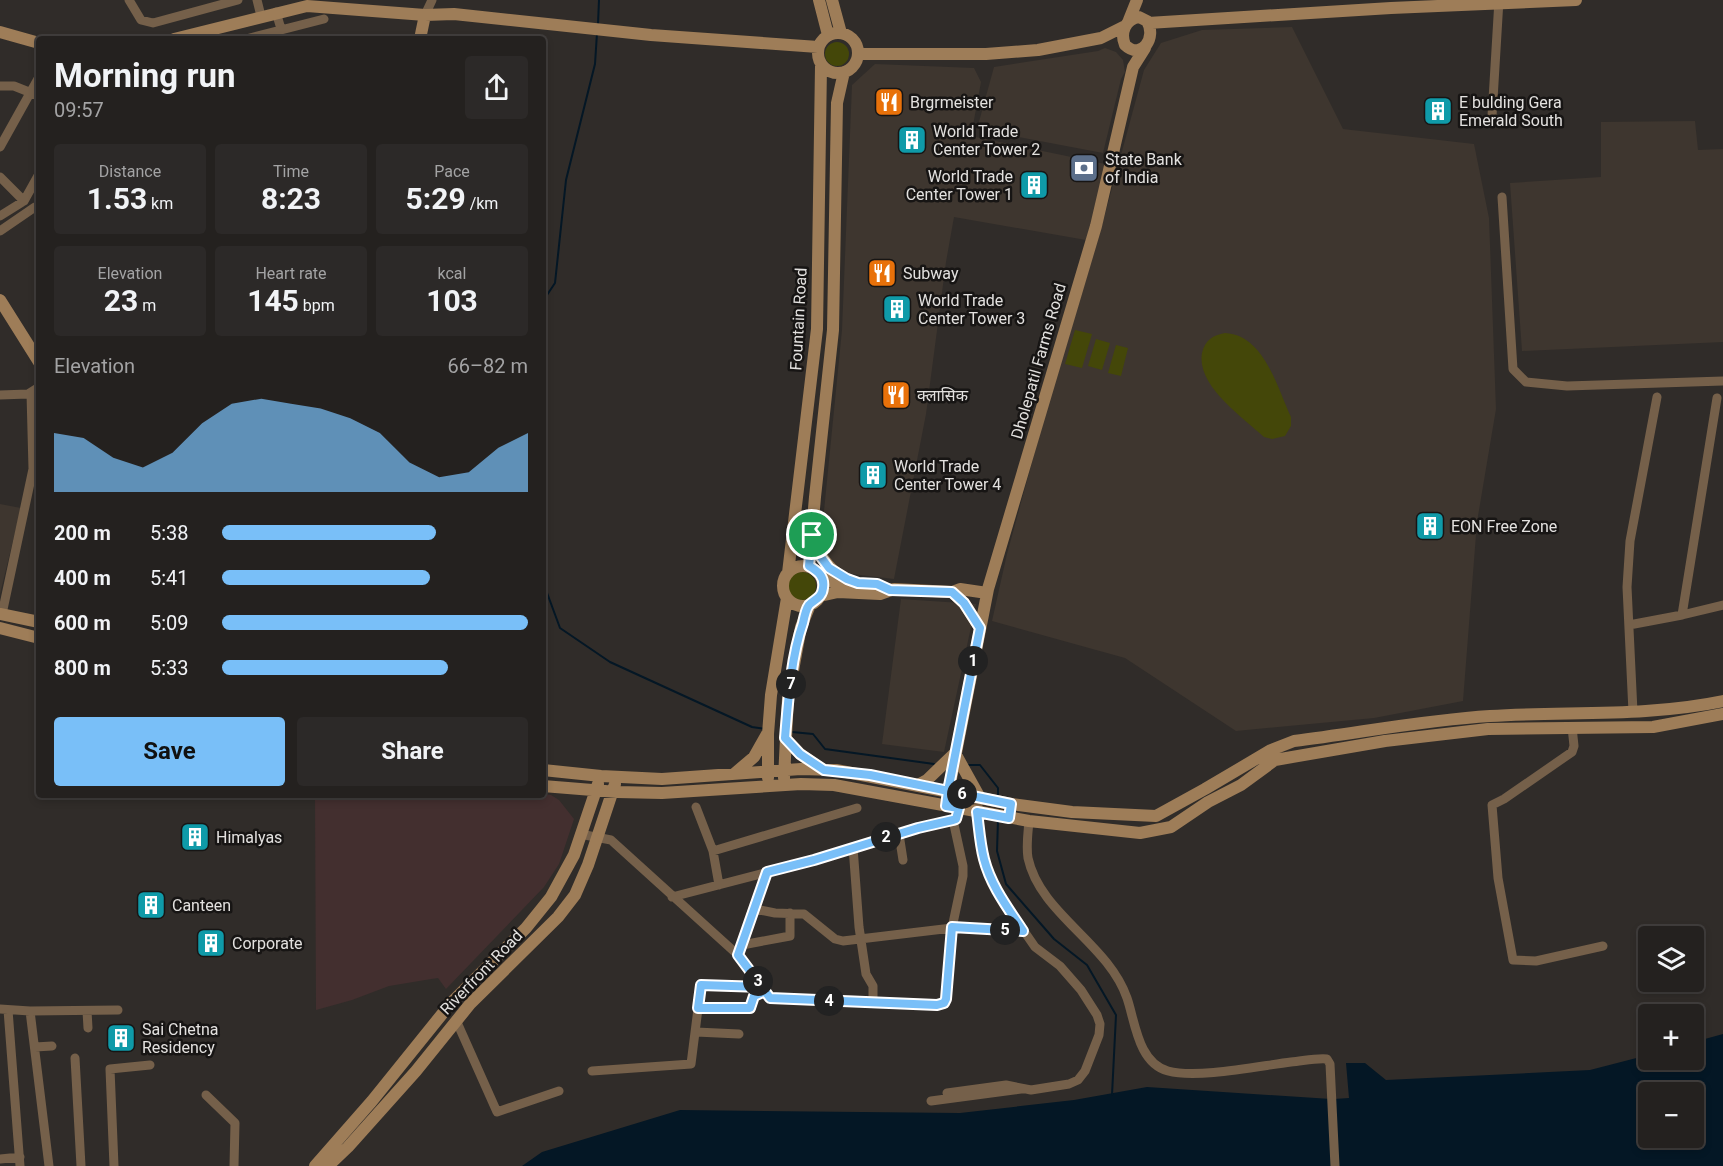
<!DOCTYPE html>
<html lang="en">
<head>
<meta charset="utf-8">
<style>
  :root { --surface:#24211f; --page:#2c2928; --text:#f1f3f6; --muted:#a3a3a4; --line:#413e3d; --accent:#79bff8 }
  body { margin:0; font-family:Roboto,"Noto Sans Devanagari",sans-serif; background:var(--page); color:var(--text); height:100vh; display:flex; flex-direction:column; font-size:22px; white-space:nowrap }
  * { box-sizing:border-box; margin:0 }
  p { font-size:20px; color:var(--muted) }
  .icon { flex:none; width:33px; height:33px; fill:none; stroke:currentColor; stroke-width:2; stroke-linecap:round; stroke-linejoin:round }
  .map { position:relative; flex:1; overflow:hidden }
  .details { position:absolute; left:36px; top:36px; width:510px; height:762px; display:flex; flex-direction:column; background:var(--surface); border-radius:6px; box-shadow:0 3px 9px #0003,0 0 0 2px var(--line) }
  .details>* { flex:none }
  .buttons { position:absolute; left:1638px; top:926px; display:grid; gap:12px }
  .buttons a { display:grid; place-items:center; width:66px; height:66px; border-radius:6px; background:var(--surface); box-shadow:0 3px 9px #0003,0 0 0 2px var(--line); font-size:30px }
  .pin { position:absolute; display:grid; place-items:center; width:51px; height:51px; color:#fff; margin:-26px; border:3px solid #fff; border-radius:50%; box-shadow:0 2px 6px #0007 }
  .km { position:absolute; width:30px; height:30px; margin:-15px; border-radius:50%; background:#222; color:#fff; font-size:16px; line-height:30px; text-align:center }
  .round { display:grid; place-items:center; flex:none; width:63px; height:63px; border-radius:6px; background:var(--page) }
  .headline { display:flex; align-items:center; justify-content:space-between; height:102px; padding:0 18px }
  h1 { font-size:33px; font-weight:700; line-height:45px }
  .figures { display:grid; grid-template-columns:repeat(3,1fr); gap:9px; height:102px; padding:6px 18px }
  .figures div { display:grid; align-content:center; border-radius:6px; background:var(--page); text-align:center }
  .figures b { font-size:30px; font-weight:700 }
  .figures small { font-size:16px; font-weight:400 }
  .figures p { font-size:16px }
  .chart { height:168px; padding:12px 18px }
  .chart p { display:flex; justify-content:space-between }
  .chart svg { width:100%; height:108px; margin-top:6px; fill:var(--accent); opacity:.7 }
  .cta { display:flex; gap:12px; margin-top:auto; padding:12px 18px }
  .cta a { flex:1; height:69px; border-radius:6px; background:var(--accent); color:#111; font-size:24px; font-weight:700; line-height:69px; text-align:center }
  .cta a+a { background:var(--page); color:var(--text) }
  ul { padding:0 18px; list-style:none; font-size:20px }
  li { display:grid; grid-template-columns:96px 72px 1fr; align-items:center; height:45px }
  li i { height:15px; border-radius:8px; background:var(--accent) }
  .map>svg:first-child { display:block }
  .built { fill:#3e362f }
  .education { fill:#432f2f }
  .green { fill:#444709 }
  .water { fill:#041725; fill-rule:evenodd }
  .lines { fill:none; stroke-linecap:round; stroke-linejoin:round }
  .stream { stroke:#041725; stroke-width:2 }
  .street { stroke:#75604a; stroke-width:9 }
  .secondary { stroke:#9e7d58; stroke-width:12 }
  .route-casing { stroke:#fff; stroke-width:12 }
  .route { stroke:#79bff8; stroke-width:8 }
  .labels { text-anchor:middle; stroke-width:5; stroke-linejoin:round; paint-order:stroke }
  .poi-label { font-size:16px; fill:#e3e1df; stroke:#171514; text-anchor:start }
  .street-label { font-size:16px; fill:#e3e1df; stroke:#171514 }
</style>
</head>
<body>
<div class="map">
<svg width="1723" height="1166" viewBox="0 0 1723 1166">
  <rect width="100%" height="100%" fill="#302c29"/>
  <!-- built -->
  <path class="built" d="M1292 27 1343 129 1474 144 1489 218 1496 409 1477 522 1463 701 1374 718 1236 731 1125 658 992 621 1007 554 1043 422 1098 240 1144 70 1161 43 1202 30Z
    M1105 48 1116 52 1123 60 1125 72 1121 79 1103 153 977 129 994 67 1098 51Z
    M875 64 974 68 981 82 971 136 1110 165 1086 240 954 217 946 262 926 414 894 579 844 573 830 560 821 541 842 330 852 85Z
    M1695 121 1698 150 1723 149V342L1522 351 1510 183 1601 177V122Z
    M0 504 21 508 0 594Z
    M901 599 976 604 944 752 882 744Z"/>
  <!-- education -->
  <path class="education" d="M543 794 551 795 559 800 574 819 559 864 544 887 446 989 438 978 425 980 389 986 352 1000 316 1010 315 795Z"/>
  <!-- green -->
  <path class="green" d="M825 54a12 12 0 1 1 24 0a12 12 0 1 1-24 0Z
    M1075 330 1092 334 1082 368 1065 364Z
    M1225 333C1264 335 1277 387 1291 417V426L1285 436 1272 439 1264 437C1242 417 1196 385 1202 353 1205 340 1213 335 1225 333Z
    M1096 339 1110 343 1102 370 1088 366Z
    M1116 345 1128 348 1121 376 1108 373Z
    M788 586a14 14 0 1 1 28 0a14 14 0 1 1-28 0Z"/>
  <!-- water -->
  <path class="water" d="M1723 1034V1166H1339L1334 1099 1349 1098 1346 1063H1365L1386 1080 1590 1070 1648 1055V1059H1694V1042ZM1648 1092H1694V1137H1648Z
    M1147 1087 1331 1099 1335 1166H522L542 1152 680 1110 960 1113 1074 1100Z"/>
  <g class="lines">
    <!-- stream -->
    <path class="stream" d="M598 24 599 0
      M543 301 555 283 566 180 595 64 597 33
      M543 582 560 628 610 662 752 727 765 729
      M792 732 813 734 825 749 934 764
      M966 765H980L998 788V796
      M998 820 997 851 1006 884 1054 939 1087 965 1116 1015 1112 1095"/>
    <!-- street -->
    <path class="street" d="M129 0 141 20 153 23 238 0
      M257 0 261 16
      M276 12 284 39
      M425 15 432 0
      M246 39 324 19
      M0 86H14L39 96
      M1492 116 1499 0
      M0 147 39 77
      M0 177 24 201
      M1502 197 1513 369 1526 382 1567 386 1723 381
      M0 216 24 201 39 174
      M0 231 35 207
      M0 395 28 394 39 387
      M2 614 33 469 31 393
      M1682 615 1723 605
      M1629 625 1682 615 1717 398
      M1633 712 1627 587 1630 541 1657 397
      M1572 727 1574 746 1572 752 1504 799 1492 805 1498 878 1513 960 1536 961 1603 946
      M696 807 713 851 719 885
      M1029 821C1028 833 1026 846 1028 858 1040 914 1108 943 1127 998 1135 1021 1138 1063 1168 1071 1197 1079 1259 1066 1291 1062 1303 1061 1315 1058 1327 1059L1330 1064 1335 1166
      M580 834 611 840 738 955 770 998 937 1005 944 1003 946 999 952 928 963 876V866L953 820
      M899 834 903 860
      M853 847 859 927 866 974 873 986V1002
      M713 851 857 808
      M672 897 814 860 918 828 953 820 956 819 959 808
      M755 909 775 913 804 914 835 939 843 941 952 928 1023 931
      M742 945 790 936V913
      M738 955 767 872
      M698 1008H750L754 996 765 991
      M0 1009 30 1011 118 1010
      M8 1010 20 1166
      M30 1011 49 1166
      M87 1011 88 1028
      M456 1020 497 1112 559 1091
      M696 1032 739 1034
      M35 1047 52 1046
      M75 1058 81 1166
      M592 1071 691 1064 701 985 762 987
      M947 1093 1006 1085 1031 1090 1069 1084 1078 1080 1085 1071 1099 1035 1100 1024 1097 1015 1081 990 1060 966 1035 947 1003 901 989 875 983 858 977 812 978 806
      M206 1095 235 1123 234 1166
      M931 1101 1021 1089
      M0 1159 20 1157
      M114 1166 110 1069 150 1065"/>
    <!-- secondary -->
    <path class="secondary" d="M819 0 828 35
      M832 0 841 33
      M1139 17 1147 21C1157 37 1142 61 1125 45 1120 33 1125 19 1139 17Z
      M1129 20 1137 0
      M1148 23 1391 8 1576 0
      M0 32 39 43
      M818 53a20 20 0 1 1 40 0a20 20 0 1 1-40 0Z
      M174 39 307 6 425 15 454 14 651 35 818 47
      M420 39 425 15
      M858 54H986L1038 50 1101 38 1125 26
      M0 300 39 362
      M814 540C821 558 831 574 851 581
      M783 586a20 20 0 1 1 40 0a20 20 0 1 1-40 0Z
      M809 566 815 497 833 330 837 103 844 72
      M788 573 817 329 821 66
      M822 578C843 588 867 580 890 590
      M952 592 964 603 980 628
      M820 596 838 592 880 594 894 589 952 592 960 589 987 593
      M0 614 39 622
      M0 628 39 638
      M785 738 800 754 823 770
      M543 770 601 776 662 779 801 769 836 770 1011 804 1072 812 1156 816 1205 789 1271 750 1294 741C1359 733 1424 720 1490 716 1568 711 1646 717 1723 701
      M734 774 754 757 767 734
      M768 778V734L771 695 787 598
      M784 778 788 698 801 627 810 605
      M918 785 927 780 955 753 980 798
      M543 786 617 792 662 793 801 784 834 785 1029 821 1140 833 1171 827 1208 802 1241 785 1275 760 1385 741 1488 729 1653 727 1723 714
      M947 799 988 589 1096 226 1133 67 1145 48
      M315 1166 372 1101 451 1003 526 928 551 897 574 855 598 784
      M328 1166 348 1147 416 1071 470 1004 558 917 575 895 588 865 615 784"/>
  </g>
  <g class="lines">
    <!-- route casing -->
    <g class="route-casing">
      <path id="route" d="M812 535 818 553 829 568 847 579 858 583 877 584 890 590 952 592 964 603 980 628 948 791 946 806 959 808 956 819 953 820 918 828 814 860 767 872 738 955 765 991 754 996 750 1008H698L701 985 762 987 770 998 937 1005 944 1003 946 999 952 927 1023 931C1008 908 991 886 984 859 980 844 979 827 977 812L1009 818 1011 804 948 791 939 789 870 775 824 770 800 754 785 738C788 702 791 657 803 623 804 618 806 609 809 605 815 599 822 598 823 588 825 577 818 571 809 566L812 535"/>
    </g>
    <!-- route -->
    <use href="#route" class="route"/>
  </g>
  <!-- icons -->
  <defs>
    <g id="restaurant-square" transform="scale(1.5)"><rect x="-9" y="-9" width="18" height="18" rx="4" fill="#e8710a" stroke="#171514"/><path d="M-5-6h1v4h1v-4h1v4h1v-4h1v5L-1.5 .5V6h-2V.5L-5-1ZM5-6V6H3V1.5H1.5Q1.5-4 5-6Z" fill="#fff"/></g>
    <g id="building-square" transform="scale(1.5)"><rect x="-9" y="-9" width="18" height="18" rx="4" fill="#0f9aa8" stroke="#171514"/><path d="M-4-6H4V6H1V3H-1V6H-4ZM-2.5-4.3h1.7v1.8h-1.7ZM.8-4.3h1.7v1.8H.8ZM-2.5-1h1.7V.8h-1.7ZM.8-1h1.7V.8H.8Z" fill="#fff"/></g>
    <g id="bank-square" transform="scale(1.5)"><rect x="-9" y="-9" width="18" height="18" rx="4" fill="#5c6f8a" stroke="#171514"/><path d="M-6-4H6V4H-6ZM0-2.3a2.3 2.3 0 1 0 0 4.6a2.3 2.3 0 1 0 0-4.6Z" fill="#fff"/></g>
  </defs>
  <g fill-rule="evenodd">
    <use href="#restaurant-square" x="889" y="102"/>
    <use href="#building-square" x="1438" y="111"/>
    <use href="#building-square" x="912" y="140"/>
    <use href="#bank-square" x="1084" y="168"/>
    <use href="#building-square" x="1034" y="185"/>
    <use href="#restaurant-square" x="882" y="273"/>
    <use href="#building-square" x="897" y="309"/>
    <use href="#restaurant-square" x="896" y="395"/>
    <use href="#building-square" x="873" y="475"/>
    <use href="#building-square" x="1430" y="526"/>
    <use href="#building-square" x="195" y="837"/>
    <use href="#building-square" x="151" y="905"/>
    <use href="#building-square" x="211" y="943"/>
    <use href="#building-square" x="121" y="1038"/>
  </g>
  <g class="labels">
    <!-- poi labels -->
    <g class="poi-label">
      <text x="910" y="108">Brgrmeister</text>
      <text x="1459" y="108">E bulding Gera<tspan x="1459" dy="18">Emerald South</tspan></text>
      <text x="933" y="137">World Trade<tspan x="933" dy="18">Center Tower 2</tspan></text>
      <text x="1105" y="165">State Bank<tspan x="1105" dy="18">of India</tspan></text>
      <text x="1013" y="182" text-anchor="end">World Trade<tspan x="1013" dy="18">Center Tower 1</tspan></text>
      <text x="903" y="279">Subway</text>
      <text x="918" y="306">World Trade<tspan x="918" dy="18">Center Tower 3</tspan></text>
      <text x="917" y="401">क्लासिक</text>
      <text x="894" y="472">World Trade<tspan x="894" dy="18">Center Tower 4</tspan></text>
      <text x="1451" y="532">EON Free Zone</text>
      <text x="216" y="843">Himalyas</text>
      <text x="172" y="911">Canteen</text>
      <text x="232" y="949">Corporate</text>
      <text x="142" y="1035">Sai Chetna<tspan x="142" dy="18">Residency</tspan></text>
    </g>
    <!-- street labels -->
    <g class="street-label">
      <text transform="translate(798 319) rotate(-87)" y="6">Fountain Road</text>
      <text transform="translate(1038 361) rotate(-74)" y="6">Dholepatil Farms Road</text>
      <text transform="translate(481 972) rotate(-46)" y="6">Riverfront Road</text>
    </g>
  </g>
</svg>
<div class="buttons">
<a><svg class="icon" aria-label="layers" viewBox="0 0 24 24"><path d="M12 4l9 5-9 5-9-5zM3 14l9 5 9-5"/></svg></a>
<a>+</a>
<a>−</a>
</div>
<div class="pin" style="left:812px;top:535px;background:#1e9e55"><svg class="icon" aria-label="arrive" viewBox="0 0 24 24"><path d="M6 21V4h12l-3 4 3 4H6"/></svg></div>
<b class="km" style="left:973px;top:661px">1</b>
<b class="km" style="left:886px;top:837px">2</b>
<b class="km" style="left:758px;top:981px">3</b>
<b class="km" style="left:829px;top:1001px">4</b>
<b class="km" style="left:1005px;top:930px">5</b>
<b class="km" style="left:962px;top:794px">6</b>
<b class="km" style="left:791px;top:684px">7</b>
<section class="details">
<div class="headline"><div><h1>Morning run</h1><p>09:57</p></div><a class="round"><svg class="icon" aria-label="share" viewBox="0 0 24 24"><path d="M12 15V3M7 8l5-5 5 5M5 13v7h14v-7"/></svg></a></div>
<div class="figures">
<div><p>Distance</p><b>1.53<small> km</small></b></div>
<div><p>Time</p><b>8:23</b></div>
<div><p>Pace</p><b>5:29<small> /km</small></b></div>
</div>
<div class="figures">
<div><p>Elevation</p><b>23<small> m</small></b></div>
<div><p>Heart rate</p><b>145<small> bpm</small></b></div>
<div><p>kcal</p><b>103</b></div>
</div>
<div class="chart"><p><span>Elevation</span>66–82 m</p>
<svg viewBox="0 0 160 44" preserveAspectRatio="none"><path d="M0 44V20L10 22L20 30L30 34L40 28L50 16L60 8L70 6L80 8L90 10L100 14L110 20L120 32L130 38L140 36L150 26L160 20V44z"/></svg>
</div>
<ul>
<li><b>200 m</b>5:38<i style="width:70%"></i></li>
<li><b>400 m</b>5:41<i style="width:68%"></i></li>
<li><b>600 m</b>5:09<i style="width:100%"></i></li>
<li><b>800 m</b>5:33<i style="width:74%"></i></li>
</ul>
<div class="cta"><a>Save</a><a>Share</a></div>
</section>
</div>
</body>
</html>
